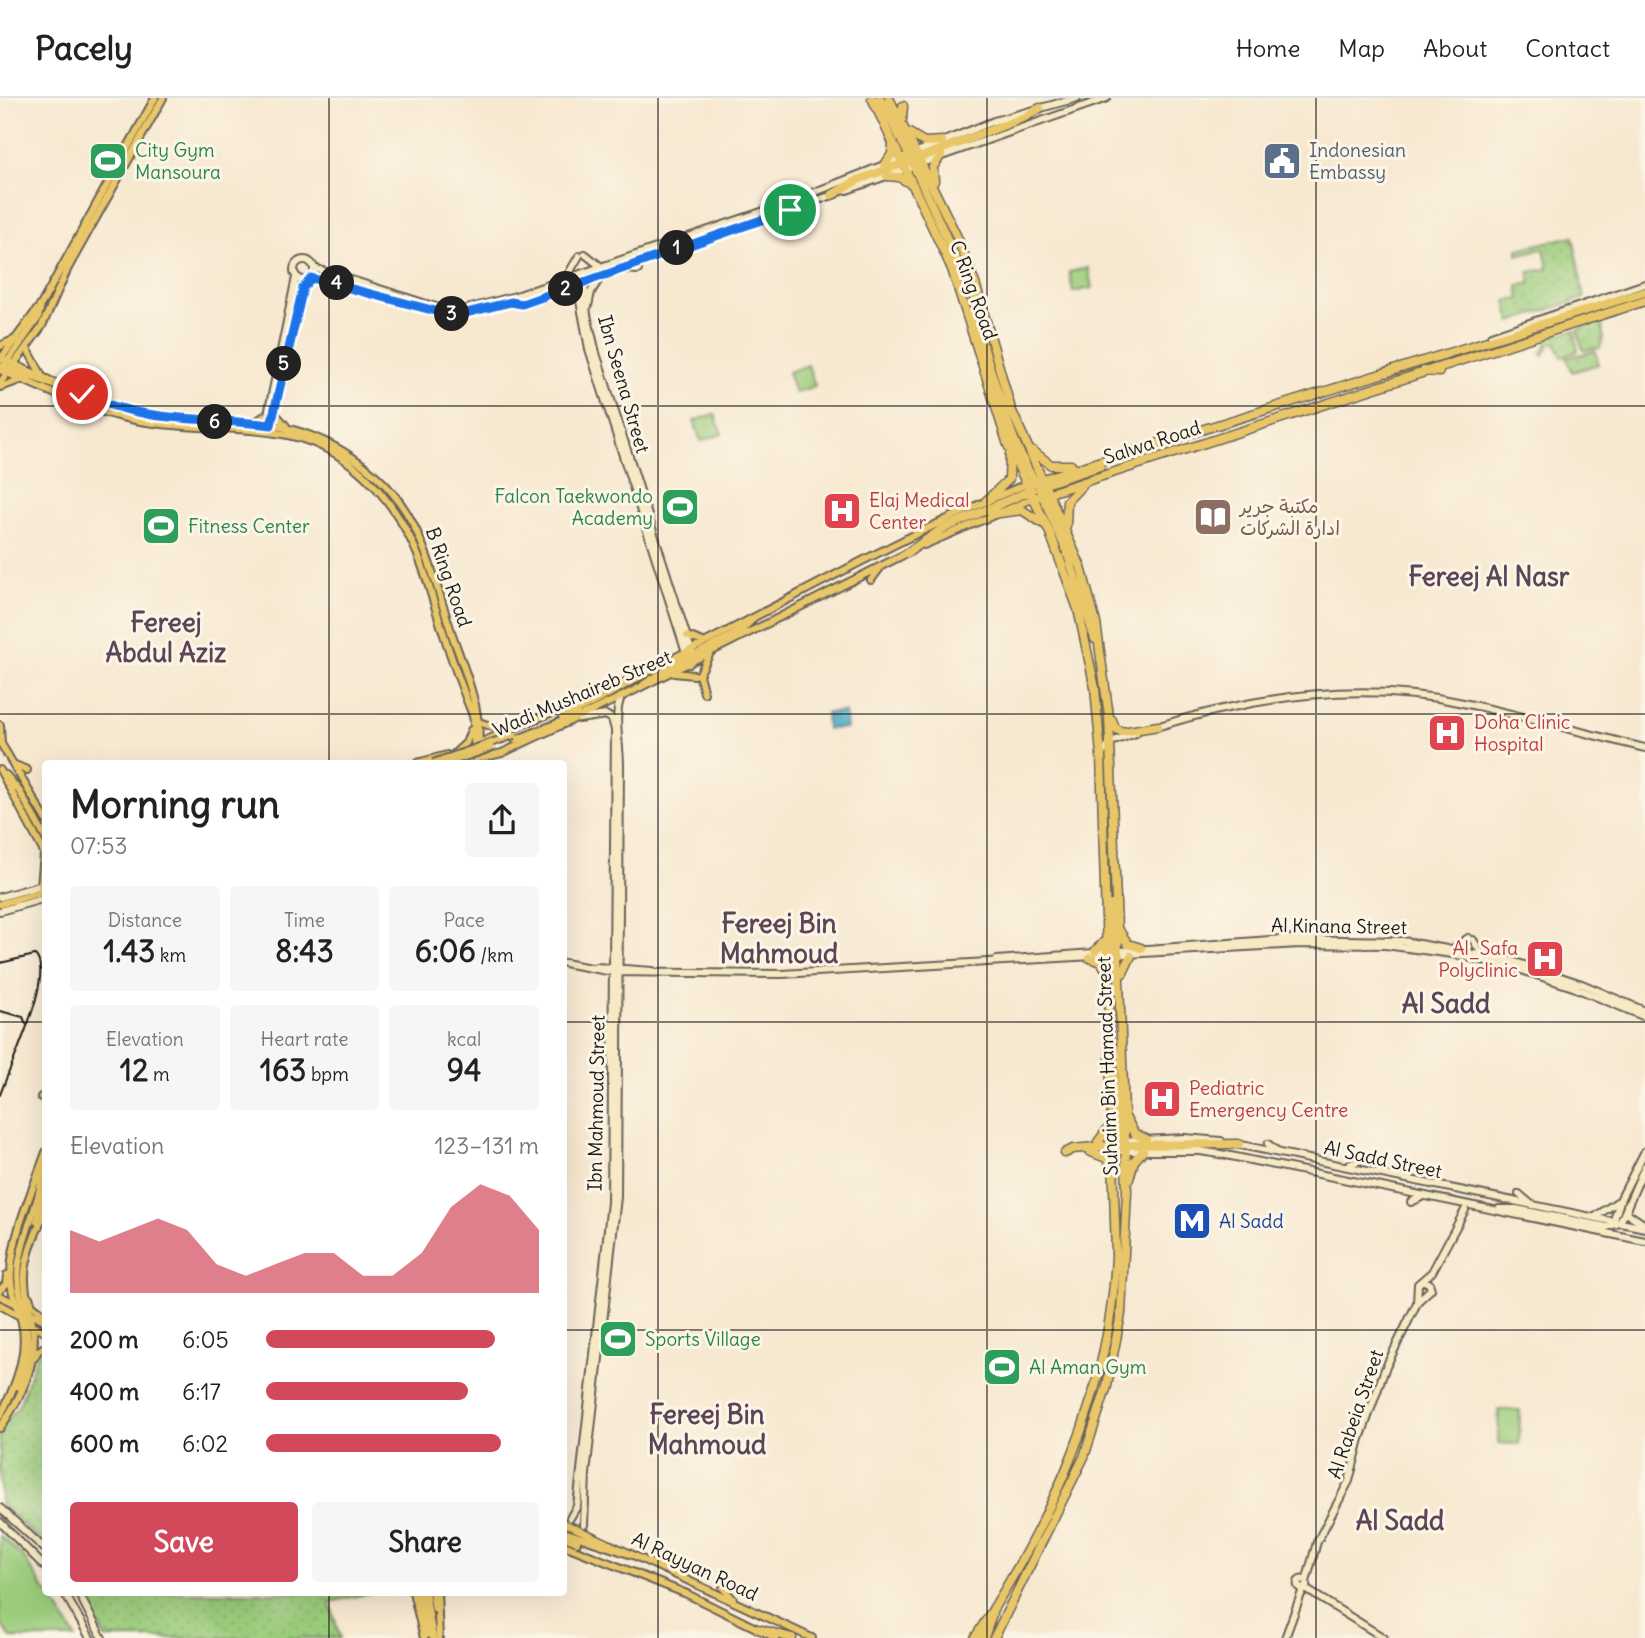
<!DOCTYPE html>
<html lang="en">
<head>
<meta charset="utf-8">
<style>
  :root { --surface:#fff; --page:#f6f6f6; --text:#222; --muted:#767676; --line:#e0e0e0; --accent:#d1495b }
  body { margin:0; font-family:Delius,"Playpen Sans Arabic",sans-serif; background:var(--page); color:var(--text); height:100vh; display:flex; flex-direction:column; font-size:26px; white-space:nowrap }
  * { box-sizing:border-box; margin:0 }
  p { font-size:23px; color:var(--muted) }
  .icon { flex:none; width:38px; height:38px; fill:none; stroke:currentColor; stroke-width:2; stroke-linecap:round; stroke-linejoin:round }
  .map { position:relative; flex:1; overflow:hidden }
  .drawer { position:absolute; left:42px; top:662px; width:525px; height:836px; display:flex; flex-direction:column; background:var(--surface); border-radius:7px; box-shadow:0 7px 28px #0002 }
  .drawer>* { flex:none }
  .pin { position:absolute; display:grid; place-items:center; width:60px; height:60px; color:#fff; margin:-30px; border:4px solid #fff; border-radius:50%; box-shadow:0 2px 7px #0007 }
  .km { position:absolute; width:35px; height:35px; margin:-18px; border-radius:50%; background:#222; color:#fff; font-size:19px; line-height:35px; text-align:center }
  .round { display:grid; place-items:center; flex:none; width:74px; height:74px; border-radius:7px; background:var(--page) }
  .summary { display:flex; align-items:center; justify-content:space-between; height:119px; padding:0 28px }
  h1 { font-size:38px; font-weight:700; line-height:52px }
  .figures { display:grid; grid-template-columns:repeat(3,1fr); gap:10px; height:119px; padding:7px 28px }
  .figures div { display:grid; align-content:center; border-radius:7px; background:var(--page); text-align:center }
  .figures b { font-size:30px; font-weight:700 }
  .figures small { font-size:19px; font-weight:400 }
  .figures p { font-size:19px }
  .chart { height:196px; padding:14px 28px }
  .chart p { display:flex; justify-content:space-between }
  .chart svg { width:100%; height:126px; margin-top:7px; fill:var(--accent); opacity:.7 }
  .action { display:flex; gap:14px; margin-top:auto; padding:14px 28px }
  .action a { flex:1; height:80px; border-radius:7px; background:var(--accent); color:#fff; font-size:28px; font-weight:700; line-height:80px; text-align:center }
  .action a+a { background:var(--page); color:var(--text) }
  ul { padding:0 28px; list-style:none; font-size:23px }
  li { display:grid; grid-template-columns:112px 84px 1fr; align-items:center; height:52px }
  li i { height:18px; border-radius:9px; background:var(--accent) }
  header { display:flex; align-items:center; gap:42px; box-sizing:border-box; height:98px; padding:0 35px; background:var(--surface); border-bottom:2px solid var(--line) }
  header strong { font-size:33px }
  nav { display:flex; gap:38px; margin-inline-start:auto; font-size:24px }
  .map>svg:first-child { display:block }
  .grass { fill:#9bcc7c; stroke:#5c744c; stroke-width:2 }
  .park { fill:url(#park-dots); stroke:#5c744c; stroke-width:2 }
  .water { fill:url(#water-ripples); stroke:#326272; stroke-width:2 }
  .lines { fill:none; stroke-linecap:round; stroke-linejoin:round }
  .secondary-casing { stroke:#69635b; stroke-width:10 }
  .primary-casing { stroke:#69635b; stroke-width:10 }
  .highway-casing { stroke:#69635b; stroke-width:11 }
  .secondary { stroke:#f6e9c3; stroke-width:6 }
  .primary { stroke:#e9c769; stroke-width:6 }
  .highway { stroke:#e9c769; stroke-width:8 }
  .tram { stroke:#1c1c1c; stroke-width:2 }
  .primary-bridge-casing { stroke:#69635b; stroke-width:10; stroke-linecap:butt }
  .primary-bridge { stroke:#e9c769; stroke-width:6 }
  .route-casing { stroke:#fff; stroke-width:14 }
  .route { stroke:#1a73e8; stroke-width:9 }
  .grid { fill:none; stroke:#1c1c1c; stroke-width:2; stroke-opacity:0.55 }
  .labels { text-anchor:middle; stroke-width:6; stroke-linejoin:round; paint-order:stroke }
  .leisure-label { font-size:19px; fill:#27864d; stroke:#fcf5e5; text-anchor:start }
  .service-label { font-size:19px; fill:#4e5e75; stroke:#fcf5e5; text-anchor:start }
  .street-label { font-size:19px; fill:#1c1c1c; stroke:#fcf5e5 }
  .health-label { font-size:19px; fill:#be3a42; stroke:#fcf5e5; text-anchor:start }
  .education-label { font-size:19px; fill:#785e54; stroke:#fcf5e5; text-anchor:start }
  .transit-label { font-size:19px; fill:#164399; stroke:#fcf5e5; text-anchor:start }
  .district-label { font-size:26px; font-weight:bold; fill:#5c4559; stroke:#fcf5e5 }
</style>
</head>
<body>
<header>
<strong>Pacely</strong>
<nav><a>Home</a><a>Map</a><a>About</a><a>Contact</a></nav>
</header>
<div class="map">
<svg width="1645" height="1540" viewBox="0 0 1645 1540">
  <defs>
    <pattern id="park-dots" width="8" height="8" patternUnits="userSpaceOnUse" patternTransform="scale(1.75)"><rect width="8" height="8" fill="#9bcc7c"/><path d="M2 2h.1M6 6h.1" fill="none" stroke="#85af6b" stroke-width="1.8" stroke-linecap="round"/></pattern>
    <pattern id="water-ripples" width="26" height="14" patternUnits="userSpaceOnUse" patternTransform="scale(1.75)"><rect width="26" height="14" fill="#47a9c7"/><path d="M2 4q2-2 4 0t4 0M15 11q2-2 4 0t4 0" fill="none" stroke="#3a89a1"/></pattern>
  </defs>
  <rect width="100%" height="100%" fill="#fcf5e5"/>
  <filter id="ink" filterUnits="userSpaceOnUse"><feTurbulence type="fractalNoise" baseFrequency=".0143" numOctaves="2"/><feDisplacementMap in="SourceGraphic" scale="14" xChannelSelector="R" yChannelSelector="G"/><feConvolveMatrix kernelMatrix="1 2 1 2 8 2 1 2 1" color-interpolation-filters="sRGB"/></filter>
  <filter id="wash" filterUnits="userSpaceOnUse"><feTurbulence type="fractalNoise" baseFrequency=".00686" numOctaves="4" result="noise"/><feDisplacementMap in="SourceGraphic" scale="28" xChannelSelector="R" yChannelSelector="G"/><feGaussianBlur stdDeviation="1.57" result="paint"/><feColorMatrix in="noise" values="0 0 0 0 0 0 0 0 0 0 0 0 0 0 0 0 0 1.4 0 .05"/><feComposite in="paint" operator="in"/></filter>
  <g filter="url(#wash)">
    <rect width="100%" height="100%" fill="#f7e8d0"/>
    <!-- grass -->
    <path class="grass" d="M1088 170 1092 190 1073 194 1069 174Z
      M808 267 815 288 795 295 788 274Z
      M715 316 722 336 701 343 694 323Z
      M1499 1312H1520L1519 1346 1498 1345Z
      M0 1437 24 1460 46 1494 49 1495 76 1540H12L0 1526Z"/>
    <!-- park -->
    <path class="park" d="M1573 138 1584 200 1511 224 1506 203 1520 201 1518 188 1531 185 1529 174 1548 171 1544 150 1518 157V151Z
      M1602 222 1603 240 1600 250 1583 252 1577 232Z
      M1574 232 1578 253 1562 259 1556 245H1550L1544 258 1541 257 1550 239Z
      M1595 253 1599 266 1572 274 1567 260Z
      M45 1250V1448L0 1405V1333L19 1307 37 1257Z
      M82 1495H370L330 1504 340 1540H105Z"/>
    <!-- water -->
    <path class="water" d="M845 614 847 630 827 631 826 615Z"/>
  </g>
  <g filter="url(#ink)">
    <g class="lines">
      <!-- secondary casing -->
      <g class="secondary-casing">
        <path id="secondary" d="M912 56 994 23 1077 0
          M919 66 1107 0
          M847 92 909 70
          M585 156 600 168
          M294 172a10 10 0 1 1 20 0a10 10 0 1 1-20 0Z
          M314 170 439 210 463 212 519 197 779 108 902 60
          M624 171 638 172
          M583 175 587 217 596 255 692 555
          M311 179 389 199
          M566 180 579 158
          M577 187 589 251 687 558
          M515 203 581 180
          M511 204 522 206 577 188 682 148 836 96
          M588 208 591 194 600 180
          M1491 238 1645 186
          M265 331 296 179
          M270 331 303 190 308 181
          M1156 629C1252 599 1358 583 1458 604 1521 617 1583 635 1645 650
          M1101 657 1111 644 1136 635
          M0 799 46 786
          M0 813 46 800
          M1473 842 1482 856
          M1455 849 1468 840
          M997 862 1284 841 1403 843 1512 863 1582 886 1645 913
          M564 865 613 874 782 876 1299 846 1385 847 1453 856 1506 867 1573 889 1645 919
          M596 869 653 873
          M1121 1043 1185 1040 1221 1043
          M1236 1046 1645 1130
          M1268 1046 1278 1054
          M1122 1053H1200L1226 1057 1645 1143
          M1346 1068 1361 1062
          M1519 1096 1532 1107
          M1411 1104 1424 1098
          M1627 1107V1115L1645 1127
          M1499 1111H1516L1607 1129 1620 1125
          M1595 1119 1617 1104
          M1613 1125 1621 1100 1645 1053
          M1620 1125 1645 1068
          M1418 1203 1431 1191 1429 1185 1424 1183
          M0 1410 46 1452
          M570 1420 577 1408 611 1104 615 632 612 621 606 617 579 621
          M0 1424 46 1470
          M584 1427 586 1376 617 1099 620 667C620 645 613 619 621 599
          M1297.5 1486a4.5 4.5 0 1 1 9 0a4.5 4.5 0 1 1-9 0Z
          M1306 1484 1317 1444 1349 1383 1360 1341 1385 1271 1417 1205 1418 1186 1432 1174 1465 1112
          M1304 1490 1384 1540
          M64 1494 90 1540
          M78 1494 102 1540
          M1285 1540 1303 1491"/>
      </g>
      <!-- primary casing -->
      <g class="primary-casing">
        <path id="primary" d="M0 248 13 242
          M27 250 41 276
          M0 260C47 280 93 306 143 316 185 325 228 320 270 327 328 336 386 373 413 426 429 458 438 493 449 527 463 572 487 616 476 665
          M0 262 42 205 155 0
          M5 267 38 220 40 211
          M0 268 64 290
          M0 272C43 290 88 313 135 322 185 332 238 327 288 337 359 352 405 414 426 479 440 525 454 571 472 615 478 630 468 649 482 660L502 655 621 599
          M0 285 42 228 68 170 163 0
          M0 289 21 282
          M273 313 286 328
          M254 325 266 317
          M924 447 1034 400
          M871 482 880 470
          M687 538 703 544
          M689 566 693 558 741 533 752 522
          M674 575 694 577
          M644 586 690 557
          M704 595 699 577 709 557
          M617 601 911 453
          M562 619C605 602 642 575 684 555 798 498 909 434 1027 386
          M479 624 507 634
          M0 627 1 646
          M515 642 578 617
          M0 644 46 722
          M477 646 625 584
          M455 655 466 645 471 632
          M417 665 447 657
          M13 666 27 672
          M0 672 46 758
          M6 677 20 694 46 741
          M41 788 44 756
          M0 806 46 793
          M41 999 46 996
          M37 1123 46 1091
          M0 1192 6 1186 7 1177
          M0 1198 17 1206
          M29 1199 32 1207 46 1218
          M0 1207 20 1218
          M29 1214 46 1223
          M28 1220C0 1162 40 1124 43 1068
          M32 1226 46 1235
          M34 1260 38 1253 46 1248
          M19 1289 29 1251 25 1218
          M0 1318C14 1292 29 1256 22 1225 18 1207 9 1193 11 1173 13 1133 33 1092 46 1054
          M0 1330C20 1302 38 1265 33 1230 30 1212 24 1196 25 1177 26 1154 38 1132 46 1110
          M564 1425 812 1540
          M564 1434 629 1456
          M564 1439 577 1444
          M564 1447 687 1496 776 1540
          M723 1490 733 1501
          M413 1494 424 1540
          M419 1494 427 1537
          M425 1494 433 1540
          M432 1494 435 1511
          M437 1494 439 1540"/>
      </g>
      <!-- highway casing -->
      <g class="highway-casing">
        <path id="highway" d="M872 0 952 171 1008 347 1050 435 1078 511 1095 590 1101 657 1116 1157C1110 1300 1051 1422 975 1540
          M880 0 912 63
          M889 0 958 141 976 188 1011 311 1081 469 1096 525 1109 618 1127 1094 1121 1216 1107 1288 1084 1359 994 1540
          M902 22 903 8
          M909 35 924 44 942 43
          M902 60H909L914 68 981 216
          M917 61 1025 19 1040 10
          M885 67 892 56 893 44
          M887 78 899 79 913 87
          M934 83 933 69 941 57
          M832 97 858 82 909 63
          M972 214C984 244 1020 391 1049 394
          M1424 273 1439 274
          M1033 353 1051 367H1071
          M1027 386 1645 194
          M1042 387 1100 368
          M1040 392 1066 451 1095 541
          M1034 400 1645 203
          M986 403 1009 381 1010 356
          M992 416 1022 412 1044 426
          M1066 428 1067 403 1084 385
          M907 455 942 431 1032 392
          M1112 622 1115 630 1122 634 1158 628
          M1111 807 1112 853 1119 858
          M1120 834 1128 846 1141 850
          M1095 853 1105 843
          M1090 860 1101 864 1107 873
          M1123 875 1131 858
          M1114 975 1119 1043 1124 1051
          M1125 1019 1135 1036 1146 1041
          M1098 1044 1110 1028
          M1113 1053 1125 1047 1239 1046
          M1091 1054 1106 1060 1113 1070
          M1065 1055 1073 1051 1116 1047
          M1129 1081 1134 1063 1143 1053
          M758 1531 792 1540
          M984 1540 992 1516"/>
      </g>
      <!-- secondary -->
      <use href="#secondary" class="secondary"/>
      <!-- primary -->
      <use href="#primary" class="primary"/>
      <!-- highway -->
      <use href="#highway" class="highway"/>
      <!-- tram -->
      <path class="tram" d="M0 865 35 857C56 876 9 969 0 997
        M0 913 23 919 26 926"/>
      <!-- primary-bridge casing -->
      <g class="primary-bridge-casing">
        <path id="primary-bridge" d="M433 665 514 637
          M447 665 491 650"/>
      </g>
      <!-- primary-bridge -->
      <use href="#primary-bridge" class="primary-bridge"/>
    </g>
  </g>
  <g class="lines" filter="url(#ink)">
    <!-- route casing -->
    <g class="route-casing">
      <path id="route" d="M82 296C150 327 202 318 271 327L303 190 311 180 443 215 462 216 511 204 522 206 790 112"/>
    </g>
    <!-- route -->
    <use href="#route" class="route"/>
  </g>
  <!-- grid -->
  <path class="grid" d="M329 0V665M658 0V1540M987 0V1540M1316 0V1540M0 308H1645M0 616H1645M0 924H46M564 924H1645M0 1232H46M564 1232H1645M329 1494V1540"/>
  <!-- icons -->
  <defs>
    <g id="stadium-square" transform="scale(2.0125)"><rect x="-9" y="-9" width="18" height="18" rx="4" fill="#2e9e5b" stroke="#fcf5e5"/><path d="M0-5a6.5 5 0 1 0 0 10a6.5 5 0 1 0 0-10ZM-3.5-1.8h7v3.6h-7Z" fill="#fff"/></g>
    <g id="civic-square" transform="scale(2.0125)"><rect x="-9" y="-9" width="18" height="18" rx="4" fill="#5c6f8a" stroke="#fcf5e5"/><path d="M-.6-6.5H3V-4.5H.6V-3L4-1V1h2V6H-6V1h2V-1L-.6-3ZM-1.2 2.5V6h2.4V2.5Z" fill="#fff"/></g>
    <g id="hospital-square" transform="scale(2.0125)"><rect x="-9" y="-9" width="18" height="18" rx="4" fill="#e0444e" stroke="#fcf5e5"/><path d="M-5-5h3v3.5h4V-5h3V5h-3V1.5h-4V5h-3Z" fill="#fff"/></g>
    <g id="library-square" transform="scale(2.0125)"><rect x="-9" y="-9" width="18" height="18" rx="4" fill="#8d6e63" stroke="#fcf5e5"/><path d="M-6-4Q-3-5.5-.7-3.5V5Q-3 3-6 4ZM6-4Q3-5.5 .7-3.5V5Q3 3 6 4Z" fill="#fff"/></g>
    <g id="metro-square" transform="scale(2.0125)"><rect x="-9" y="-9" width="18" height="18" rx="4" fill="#1a4fb4" stroke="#fcf5e5"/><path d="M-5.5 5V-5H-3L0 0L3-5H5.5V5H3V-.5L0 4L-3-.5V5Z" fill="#fff"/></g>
  </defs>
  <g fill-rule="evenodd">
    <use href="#stadium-square" x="108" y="63"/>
    <use href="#civic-square" x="1282" y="63"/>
    <use href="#stadium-square" x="680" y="409"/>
    <use href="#hospital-square" x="842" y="413"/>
    <use href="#library-square" x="1213" y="419"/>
    <use href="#stadium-square" x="161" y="428"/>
    <use href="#hospital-square" x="1447" y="635"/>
    <use href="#hospital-square" x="1545" y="861"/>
    <use href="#hospital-square" x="1162" y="1001"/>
    <use href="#metro-square" x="1192" y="1123"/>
    <use href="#stadium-square" x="618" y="1241"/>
    <use href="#stadium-square" x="1002" y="1269"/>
  </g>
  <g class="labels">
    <!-- leisure labels -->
    <g class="leisure-label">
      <text x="135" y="59">City Gym<tspan x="135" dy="22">Mansoura</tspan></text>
      <text x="653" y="405" text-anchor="end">Falcon Taekwondo<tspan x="653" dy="22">Academy</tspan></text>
      <text x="188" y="435">Fitness Center</text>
      <text x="645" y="1248">Sports Village</text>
      <text x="1029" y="1276">Al Aman Gym</text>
    </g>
    <!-- service labels -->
    <g class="service-label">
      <text x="1309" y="59">Indonesian<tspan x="1309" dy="22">Embassy</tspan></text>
    </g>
    <!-- street labels -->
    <g class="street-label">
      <text transform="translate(974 192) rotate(70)" y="7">C Ring Road</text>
      <text transform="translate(624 286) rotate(74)" y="7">Ibn Seena Street</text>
      <text transform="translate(1152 344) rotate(-18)" y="7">Salwa Road</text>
      <text transform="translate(449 479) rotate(71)" y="7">B Ring Road</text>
      <text transform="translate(582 595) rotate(-23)" y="7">Wadi Mushaireb Street</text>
      <text transform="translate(1339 828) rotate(1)" y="7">Al Kinana Street</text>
      <text transform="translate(1107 968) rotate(-92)" y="7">Suhaim Bin Hamad Street</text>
      <text transform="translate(596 1005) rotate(-89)" y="7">Ibn Mahmoud Street</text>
      <text transform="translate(1383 1061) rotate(12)" y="7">Al Sadd Street</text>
      <text transform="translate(1355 1316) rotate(-71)" y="7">Al Rabeia Street</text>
      <text transform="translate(695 1468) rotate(25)" y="7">Al Rayyan Road</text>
    </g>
    <!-- health labels -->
    <g class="health-label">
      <text x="869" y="409">Elaj Medical<tspan x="869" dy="22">Center</tspan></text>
      <text x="1474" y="631">Doha Clinic<tspan x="1474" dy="22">Hospital</tspan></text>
      <text x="1518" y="857" text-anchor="end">Al_Safa<tspan x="1518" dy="22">Polyclinic</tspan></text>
      <text x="1189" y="997">Pediatric<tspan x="1189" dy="22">Emergency Centre</tspan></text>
    </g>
    <!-- education labels -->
    <g class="education-label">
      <text x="1240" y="415">مكتبة جرير<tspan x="1240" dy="22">ادارة الشركات</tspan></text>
    </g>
    <!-- transit labels -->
    <g class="transit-label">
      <text x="1219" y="1130">Al Sadd</text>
    </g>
    <!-- district labels -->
    <g class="district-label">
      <text x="1489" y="488">Fereej Al Nasr</text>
      <text x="166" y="534">Fereej<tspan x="166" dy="30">Abdul Aziz</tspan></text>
      <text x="779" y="835">Fereej Bin<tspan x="779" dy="30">Mahmoud</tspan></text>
      <text x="1446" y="915">Al Sadd</text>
      <text x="707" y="1326">Fereej Bin<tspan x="707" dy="30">Mahmoud</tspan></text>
      <text x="1400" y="1432">Al Sadd</text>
    </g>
  </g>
</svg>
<div class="pin" style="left:790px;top:112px;background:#1e9e55"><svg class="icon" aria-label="arrive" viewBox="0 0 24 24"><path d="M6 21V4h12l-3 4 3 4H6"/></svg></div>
<div class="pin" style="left:82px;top:296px;background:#d93025"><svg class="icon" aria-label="check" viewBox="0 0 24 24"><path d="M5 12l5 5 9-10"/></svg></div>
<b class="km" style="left:677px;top:150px">1</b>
<b class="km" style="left:566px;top:191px">2</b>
<b class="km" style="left:452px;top:216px">3</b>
<b class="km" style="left:337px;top:185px">4</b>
<b class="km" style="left:284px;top:266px">5</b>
<b class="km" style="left:215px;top:324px">6</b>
<section class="drawer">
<div class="summary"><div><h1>Morning run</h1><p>07:53</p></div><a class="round"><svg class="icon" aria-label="share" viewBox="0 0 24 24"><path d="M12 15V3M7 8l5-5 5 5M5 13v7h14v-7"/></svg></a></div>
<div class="figures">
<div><p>Distance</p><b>1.43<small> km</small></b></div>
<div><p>Time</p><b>8:43</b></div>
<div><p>Pace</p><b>6:06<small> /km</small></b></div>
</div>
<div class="figures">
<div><p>Elevation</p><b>12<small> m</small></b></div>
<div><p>Heart rate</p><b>163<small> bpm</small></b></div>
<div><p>kcal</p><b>94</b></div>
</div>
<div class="chart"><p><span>Elevation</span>123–131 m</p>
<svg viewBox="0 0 160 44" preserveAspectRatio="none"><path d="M0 44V22L10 26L20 22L30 18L40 22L50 34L60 38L70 34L80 30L90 30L100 38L110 38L120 30L130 14L140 6L150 10L160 22V44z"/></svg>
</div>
<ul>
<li><b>200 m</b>6:05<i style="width:84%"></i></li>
<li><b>400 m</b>6:17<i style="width:74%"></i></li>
<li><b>600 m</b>6:02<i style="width:86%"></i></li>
</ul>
<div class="action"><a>Save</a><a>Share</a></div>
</section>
</div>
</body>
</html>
